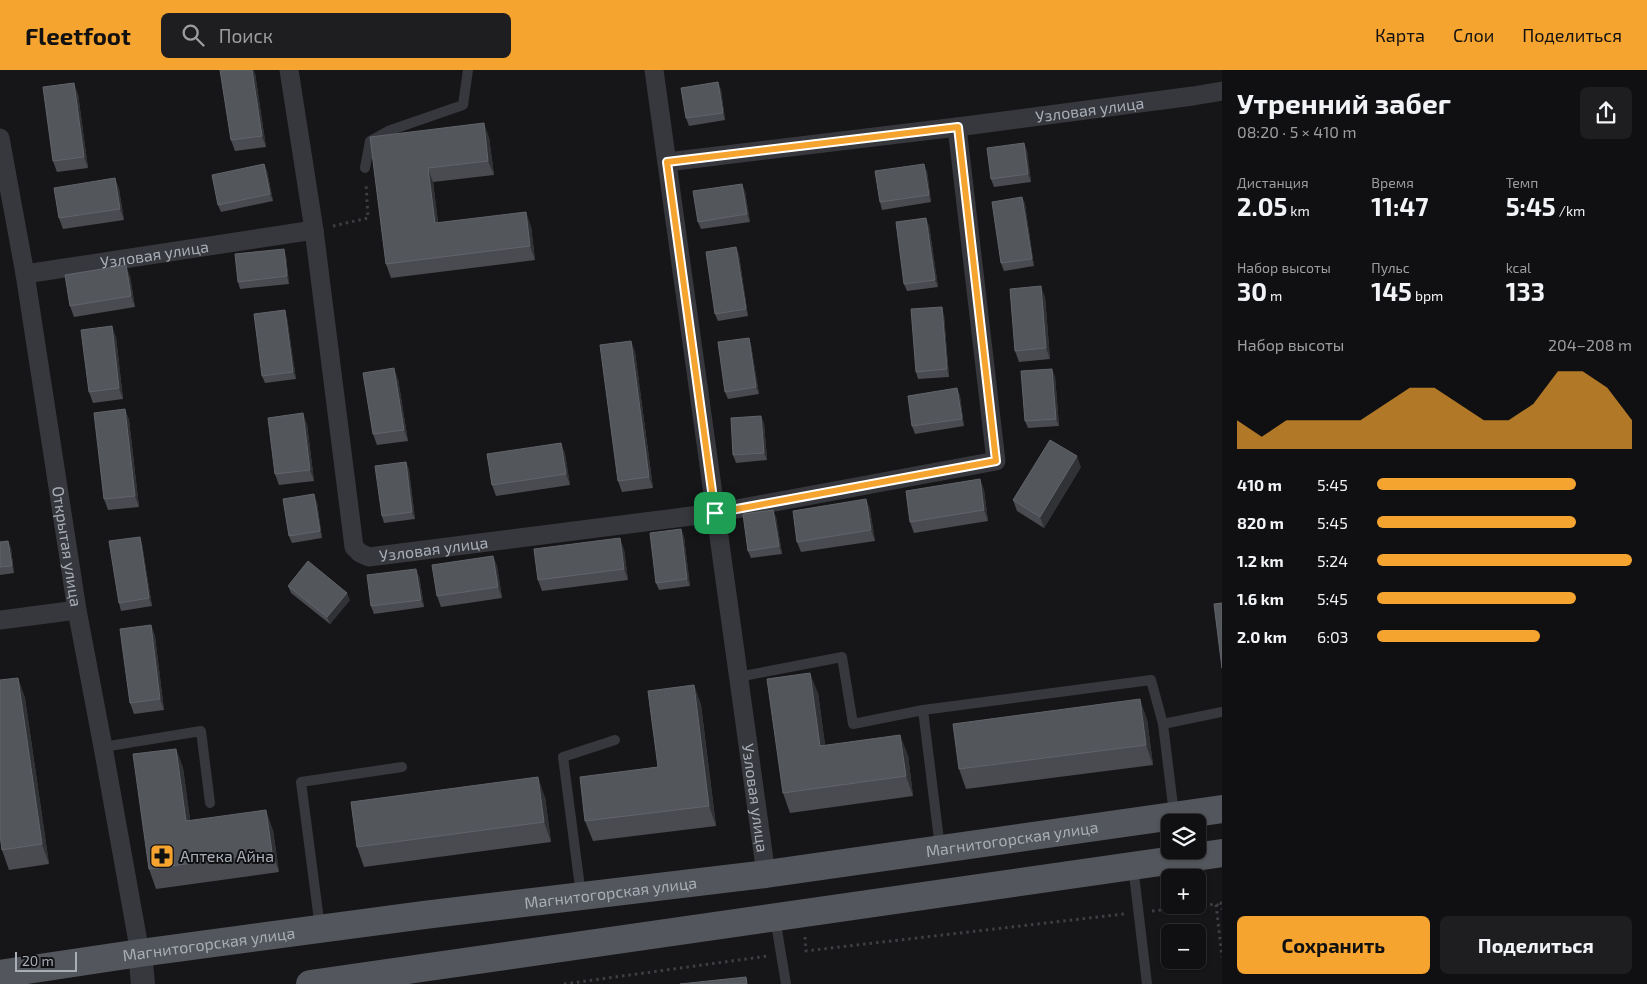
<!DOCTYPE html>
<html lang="ru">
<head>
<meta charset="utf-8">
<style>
  :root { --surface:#101012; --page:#1e1e20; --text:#f1f3f6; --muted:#9c9d9f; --line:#303032; --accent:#f6a430 }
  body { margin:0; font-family:"Exo 2",sans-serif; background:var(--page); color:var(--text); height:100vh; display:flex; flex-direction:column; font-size:19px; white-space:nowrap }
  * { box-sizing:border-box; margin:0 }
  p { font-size:16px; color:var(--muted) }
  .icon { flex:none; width:28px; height:28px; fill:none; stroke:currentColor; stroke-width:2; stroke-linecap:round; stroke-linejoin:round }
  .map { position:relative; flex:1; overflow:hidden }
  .details { display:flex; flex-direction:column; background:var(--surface); width:425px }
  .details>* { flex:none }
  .controls { position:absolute; left:1161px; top:744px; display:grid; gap:10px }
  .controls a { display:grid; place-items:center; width:45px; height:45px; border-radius:8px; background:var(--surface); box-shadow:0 1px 4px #0004,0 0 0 1px var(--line); font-size:25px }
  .scale { position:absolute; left:15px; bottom:12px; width:62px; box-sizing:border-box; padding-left:5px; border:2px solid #a8aeb8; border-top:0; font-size:14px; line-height:18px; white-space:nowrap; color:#a8aeb8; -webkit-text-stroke:4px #111113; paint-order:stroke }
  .pin { position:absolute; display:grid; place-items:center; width:42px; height:42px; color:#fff; margin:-21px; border-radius:10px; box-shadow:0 2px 8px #0006 }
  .round { display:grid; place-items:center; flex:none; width:52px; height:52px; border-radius:8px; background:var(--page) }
  .overview { display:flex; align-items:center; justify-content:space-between; height:85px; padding:0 15px }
  h1 { font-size:28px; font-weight:700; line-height:38px }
  .stats { display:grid; grid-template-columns:repeat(3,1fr); gap:8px; height:85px; padding:5px 15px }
  .stats div { display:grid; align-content:center }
  .stats b { font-size:25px; font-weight:700 }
  .stats small { font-size:14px; font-weight:400 }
  .stats p { font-size:14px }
  .chart { height:140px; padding:10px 15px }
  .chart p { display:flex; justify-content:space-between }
  .chart svg { width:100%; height:90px; margin-top:5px; fill:var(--accent); opacity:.7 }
  .cta { display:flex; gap:10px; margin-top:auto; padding:10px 15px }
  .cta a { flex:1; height:58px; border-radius:8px; background:var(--accent); color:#111; font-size:20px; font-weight:700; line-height:58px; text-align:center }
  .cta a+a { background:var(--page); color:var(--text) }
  ul { padding:0 15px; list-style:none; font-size:16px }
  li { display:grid; grid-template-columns:80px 60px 1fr; align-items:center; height:38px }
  li i { height:12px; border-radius:6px; background:var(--accent) }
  header { display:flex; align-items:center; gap:30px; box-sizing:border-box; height:70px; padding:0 25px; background:var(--accent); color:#111 }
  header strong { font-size:24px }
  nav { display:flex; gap:28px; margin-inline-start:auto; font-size:18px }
  .search { width:350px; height:45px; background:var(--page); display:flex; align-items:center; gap:12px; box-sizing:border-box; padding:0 18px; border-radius:8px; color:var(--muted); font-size:19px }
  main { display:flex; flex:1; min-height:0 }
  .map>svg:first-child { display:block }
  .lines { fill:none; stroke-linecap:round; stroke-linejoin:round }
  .path { stroke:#3d3f44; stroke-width:3; stroke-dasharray:2.5 4; stroke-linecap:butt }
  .service { stroke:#37383d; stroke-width:10 }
  .minor { stroke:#37383d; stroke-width:19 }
  .tertiary { stroke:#37383d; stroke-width:24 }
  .primary { stroke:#53565c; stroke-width:28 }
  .wall { fill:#494b50 }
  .shaded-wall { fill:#303235 }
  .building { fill:#53565b; stroke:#61646a }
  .route-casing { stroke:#fff; stroke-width:10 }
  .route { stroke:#f6a430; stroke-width:6 }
  .labels { text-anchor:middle; stroke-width:4; stroke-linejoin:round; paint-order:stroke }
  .street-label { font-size:16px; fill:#a8aeb8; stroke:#111113 }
  .poi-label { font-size:16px; fill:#a8aeb8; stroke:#111113; text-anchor:start }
</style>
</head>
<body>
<header>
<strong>Fleetfoot</strong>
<div class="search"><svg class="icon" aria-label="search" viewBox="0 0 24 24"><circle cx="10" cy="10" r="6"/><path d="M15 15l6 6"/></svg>Поиск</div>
<nav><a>Карта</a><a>Слои</a><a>Поделиться</a></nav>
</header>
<main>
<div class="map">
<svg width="1222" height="914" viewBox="0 0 1222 914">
  <rect width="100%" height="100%" fill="#161618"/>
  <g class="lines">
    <!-- path -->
    <path class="path" d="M333 156 368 148 366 113
      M1222 833 1216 834 1222 839
      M1152 841 1216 834 1222 887
      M805 867 806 881 1124 844
      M564 914 768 886"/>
    <!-- service -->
    <path class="service" d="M365 98 370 71 388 61 463 35 468 0
      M738 607 842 587 853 654 923 640
      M103 677 201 661 210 733
      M1174 744 1163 654 1222 642
      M940 778 923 640 1151 610 1163 654
      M1133 796 1147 914
      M581 825 563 687 615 670
      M775 848 786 914
      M320 858 301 712 402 697"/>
    <!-- minor -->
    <g class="minor">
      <path id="s1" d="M289 0 314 160 354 477 360 483 369 487 715 443 996 391 957 57"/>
      <path id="s2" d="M654 0 766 804"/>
      <path id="s3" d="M0 68 25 204 77 540 103 677 140 883"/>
      <path id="s4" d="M667 92 957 57 1193 26 1222 21"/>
      <path id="s5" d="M25 204 314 160"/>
      <path d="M0 550 77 540"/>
    </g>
    <!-- tertiary -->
    <path class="tertiary" d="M140 883 143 914"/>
    <!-- primary -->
    <g class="primary">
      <path id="s6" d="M0 904 140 883 424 845 766 804 1222 739"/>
      <path d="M310 914 1222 783"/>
    </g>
  </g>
  <!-- wall -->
  <path class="wall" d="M255 3 266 77 235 81 231 70Z
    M721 19 725 50 689 56 686 48Z
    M78 24 88 98 57 102 53 91Z
    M370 67H489L494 105 433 112 438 153 531 156 535 190 391 208 386 194Z
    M1024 73 1027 81 1031 112 994 117 991 109Z
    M264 94 267 101 273 131 221 142 218 135Z
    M927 101 931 132 882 140 880 132Z
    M115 108 119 119 124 150 63 159 59 148Z
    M745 121 750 152 701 159 698 152Z
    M1022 127 1025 134 1034 196 1004 201 1001 193Z
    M929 155 938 217 907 221 904 214Z
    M736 177 739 185 748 246 718 251 715 244Z
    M286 186 289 214 240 219 238 212Z
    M130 206 135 237 74 247 70 236Z
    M1045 227 1050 289 1019 292 1015 281Z
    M944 245 949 307 918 309 916 302Z
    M287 248 296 309 265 313 262 306Z
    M116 267 123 329 93 333 89 322Z
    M749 268 751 275 759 324 728 329 725 322Z
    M631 271 635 282 653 418 622 422 618 411Z
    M1055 306 1059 356 1028 358 1025 351Z
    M398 309 408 371 377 375 373 364Z
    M957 318 960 326 964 356 915 364 912 356Z
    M125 339 129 350 139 437 108 440 104 429Z
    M764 353 767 390 736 393 733 385Z
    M307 354 314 411 279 415 275 404Z
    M561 373 565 384 570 415 496 426 492 415Z
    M406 392 409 400 415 449 384 453 382 446Z
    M1081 397 1044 458 1017 441 1013 430Z
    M980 409 984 420 988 451 914 463 910 452Z
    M866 429 870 440 875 471 801 482 797 472Z
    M317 432 322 468 292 473 289 466Z
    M773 440 776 447 782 484 751 488 748 481Z
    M681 459 684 467 690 516 659 520 656 513Z
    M140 467 142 474 152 536 121 541 119 533Z
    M8 471 11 478 14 503 0 505V472Z
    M624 479 628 510 542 521 538 510Z
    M493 486 497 496 502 528 441 537 437 526Z
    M419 506 424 537 374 544 371 536Z
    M288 516 350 530 330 554 291 523Z
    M151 555 155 566 164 640 134 644 130 633Z
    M18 608 25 628 49 794 9 800 2 780Z
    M694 615 701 635 716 756 593 771 585 751 658 697Z
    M818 623 825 675 908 685 913 726 790 743 783 723Z
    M1147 649 1153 695 966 719 959 699Z
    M176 679 183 698 190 750 273 760 279 802 156 819 149 799Z
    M545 727 551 772 364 797 357 777Z"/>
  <!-- shaded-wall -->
  <path class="shaded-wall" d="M252 0H254L255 3 266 77 262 66Z
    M718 12 721 19 725 50 723 43Z
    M74 13 78 24 88 98 84 87Z
    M484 53 489 67 494 105 488 91Z
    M1024 73 1027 81 1031 112 1028 104Z
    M264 94 267 101 273 131 270 124Z
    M924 94 927 101 931 132 929 125Z
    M428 98 433 112 440 167 435 153Z
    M115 108 119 119 124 150 120 139Z
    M742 114 745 121 750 152 747 144Z
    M1022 127 1025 134 1034 196 1032 189Z
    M526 142 531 156 535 190 530 176Z
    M926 148 929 155 938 217 935 210Z
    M736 177 739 185 748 246 746 239Z
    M284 179 286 186 289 214 287 206Z
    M126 195 130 206 135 237 131 226Z
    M1041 216 1045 227 1050 289 1046 278Z
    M942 237 944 245 949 307 947 299Z
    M285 240 287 248 296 309 293 302Z
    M112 256 116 267 123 329 119 318Z
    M749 268 751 275 759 324 756 317Z
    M631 271 635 282 653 418 649 407Z
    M394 298 398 309 408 371 404 360Z
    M1052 299 1055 306 1059 356 1056 349Z
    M957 318 960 326 964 356 962 349Z
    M125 339 129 350 139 437 135 426Z
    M303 343 307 354 314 411 310 400Z
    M761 346 764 353 767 390 764 383Z
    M561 373 565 384 570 415 566 404Z
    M1077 386 1081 397 1044 458 1040 447Z
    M406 392 409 400 415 449 412 442Z
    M980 409 984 420 988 451 984 440Z
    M314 424 317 432 322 468 320 461Z
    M866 429 870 440 875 471 871 460Z
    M773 440 776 447 782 484 779 476Z
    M681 459 684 467 690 516 687 509Z
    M140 467 142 474 152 536 149 528Z
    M620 468 624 479 628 510 624 499Z
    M8 471 11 478 14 503 12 496Z
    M493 486 497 496 502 528 498 517Z
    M416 499 419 506 424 537 421 530Z
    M347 523 350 530 330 554 327 547Z
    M151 555 155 566 164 640 160 629Z
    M810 603 818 623 828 696 820 676Z
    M18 608 25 628 49 794 42 774Z
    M694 615 701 635 716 756 709 736Z
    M1140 629 1147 649 1153 695 1146 675Z
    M900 665 908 685 913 726 906 706Z
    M176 679 183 698 193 771 186 751Z
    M538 707 545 727 551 772 544 752Z
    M266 740 273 760 279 802 272 782Z"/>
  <!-- building -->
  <path class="building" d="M220 0H252L262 66 231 70Z
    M718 12 723 43 686 48 681 18Z
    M74 13 84 87 53 91 43 17Z
    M484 53 488 91 428 98 435 153 526 142 530 176 386 194 370 67Z
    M1024 73 1028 104 991 109 987 78Z
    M264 94 270 124 218 135 212 105Z
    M924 94 929 125 880 132 875 101Z
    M115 108 120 139 59 148 54 118Z
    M742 114 747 144 698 152 693 121Z
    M1022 127 1032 189 1001 193 992 132Z
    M926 148 935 210 904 214 896 152Z
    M736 177 746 239 715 244 706 182Z
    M284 179 287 206 238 212 235 184Z
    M126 195 131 226 70 236 65 205Z
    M1041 216 1046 278 1015 281 1010 219Z
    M942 237 947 299 916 302 911 239Z
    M285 240 293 302 262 306 254 244Z
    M112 256 119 318 89 322 81 260Z
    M749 268 756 317 725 322 718 272Z
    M631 271 649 407 618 411 600 275Z
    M394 298 404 360 373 364 363 303Z
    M1052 299 1056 349 1025 351 1021 301Z
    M957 318 962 349 912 356 908 326Z
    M125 339 135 426 104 429 94 343Z
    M303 343 310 400 275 404 268 348Z
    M761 346 764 383 733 385 731 348Z
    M1050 370 1077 386 1040 447 1013 430Z
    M561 373 566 404 492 415 487 384Z
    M406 392 412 442 382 446 375 396Z
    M980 409 984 440 910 452 906 421Z
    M314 424 320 461 289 466 283 429Z
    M866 429 871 460 797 472 793 441Z
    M773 440 779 476 748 481 743 444Z
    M681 459 687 509 656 513 650 463Z
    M140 467 149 528 119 533 109 471Z
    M620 468 624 499 538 510 534 479Z
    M8 471 12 496 0 497V472Z
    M493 486 498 517 437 526 432 495Z
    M308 491 347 523 327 547 288 516Z
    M416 499 421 530 371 536 367 505Z
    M1222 533V598L1214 534Z
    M151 555 160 629 130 633 120 559Z
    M810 603 820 676 900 665 906 706 783 723 767 609Z
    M18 608 42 774 2 780 0 765V610Z
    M694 615 709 736 585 751 580 707 658 697 648 621Z
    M1140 629 1146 675 959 699 953 654Z
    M176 679 186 751 266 740 272 782 149 799 133 684Z
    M538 707 544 752 357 777 351 732Z
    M746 907 747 914H680Z"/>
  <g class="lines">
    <!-- route casing -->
    <g class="route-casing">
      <path id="route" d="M958 57 996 391 715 443 667 92Z"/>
    </g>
    <!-- route -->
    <use href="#route" class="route"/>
  </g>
  <!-- icons -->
  <defs>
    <g id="pharmacy-square" transform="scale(1.25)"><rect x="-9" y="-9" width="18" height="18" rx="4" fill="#f6a430" stroke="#111113"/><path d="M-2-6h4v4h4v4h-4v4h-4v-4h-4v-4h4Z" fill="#111"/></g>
  </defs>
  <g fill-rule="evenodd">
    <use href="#pharmacy-square" x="162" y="786"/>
  </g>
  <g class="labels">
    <!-- street labels -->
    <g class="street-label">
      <text dy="6" stroke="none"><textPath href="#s4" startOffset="426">Узловая улица</textPath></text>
      <text dy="6" stroke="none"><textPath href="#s5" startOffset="131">Узловая улица</textPath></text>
      <text dy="6" stroke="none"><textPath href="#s3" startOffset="414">Открытая улица</textPath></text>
      <text dy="6" stroke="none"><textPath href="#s1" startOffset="565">Узловая улица</textPath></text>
      <text dy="6" stroke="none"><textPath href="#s2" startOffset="735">Узловая улица</textPath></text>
      <text dy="6" stroke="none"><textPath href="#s6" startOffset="1021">Магнитогорская улица</textPath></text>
      <text dy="6" stroke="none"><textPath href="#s6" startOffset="616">Магнитогорская улица</textPath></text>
      <text dy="6" stroke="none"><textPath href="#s6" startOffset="211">Магнитогорская улица</textPath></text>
    </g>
    <!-- poi labels -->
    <g class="poi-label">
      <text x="180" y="792">Аптека Айна</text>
    </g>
  </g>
</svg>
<div class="controls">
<a><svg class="icon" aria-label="layers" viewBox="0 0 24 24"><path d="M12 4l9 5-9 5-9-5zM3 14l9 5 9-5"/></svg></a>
<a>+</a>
<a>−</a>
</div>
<div class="scale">20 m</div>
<div class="pin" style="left:715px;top:443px;background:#1e9e55"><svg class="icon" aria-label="arrive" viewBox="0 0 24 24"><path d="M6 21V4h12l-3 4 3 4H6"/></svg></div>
</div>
<section class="details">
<div class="overview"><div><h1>Утренний забег</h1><p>08:20 · 5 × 410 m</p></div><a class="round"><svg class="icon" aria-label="share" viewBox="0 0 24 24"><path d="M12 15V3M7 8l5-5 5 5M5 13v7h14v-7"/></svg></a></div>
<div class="stats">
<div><p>Дистанция</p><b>2.05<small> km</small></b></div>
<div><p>Время</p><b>11:47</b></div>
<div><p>Темп</p><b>5:45<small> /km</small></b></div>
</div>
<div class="stats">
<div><p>Набор высоты</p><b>30<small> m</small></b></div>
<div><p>Пульс</p><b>145<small> bpm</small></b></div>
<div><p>kcal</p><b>133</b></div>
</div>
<div class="chart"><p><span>Набор высоты</span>204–208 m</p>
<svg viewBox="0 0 160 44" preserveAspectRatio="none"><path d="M0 44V30L10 38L20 30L30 30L40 30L50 30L60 22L70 14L80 14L90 22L100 30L110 30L120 22L130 6L140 6L150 14L160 30V44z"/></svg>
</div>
<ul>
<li><b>410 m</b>5:45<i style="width:78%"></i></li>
<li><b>820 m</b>5:45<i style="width:78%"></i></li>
<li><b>1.2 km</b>5:24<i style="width:100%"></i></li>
<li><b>1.6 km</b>5:45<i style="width:78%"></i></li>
<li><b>2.0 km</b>6:03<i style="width:64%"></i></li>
</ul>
<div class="cta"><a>Сохранить</a><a>Поделиться</a></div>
</section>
</main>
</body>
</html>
